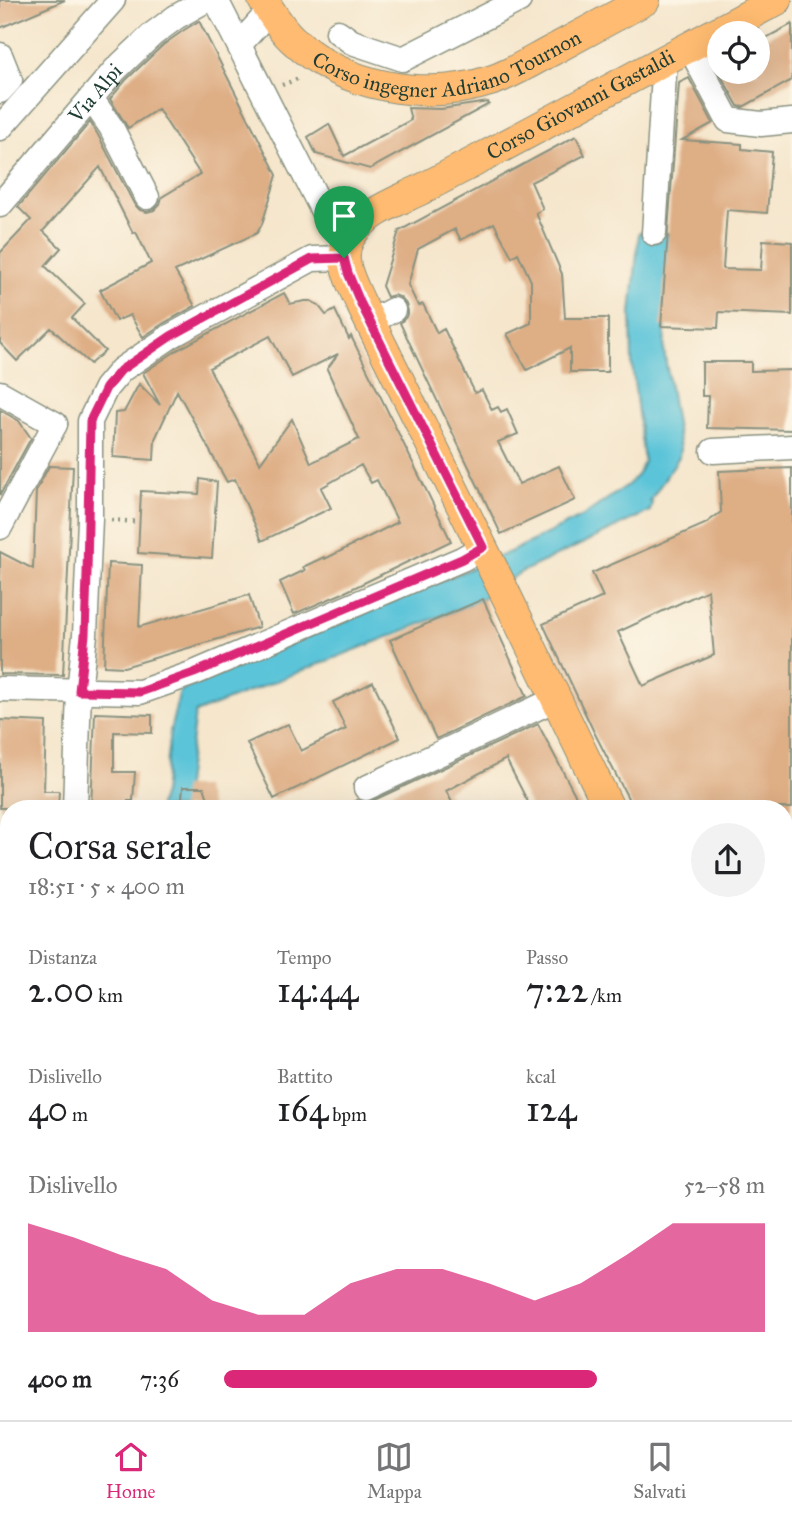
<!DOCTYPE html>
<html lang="it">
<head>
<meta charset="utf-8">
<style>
  :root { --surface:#fff; --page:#f2f2f2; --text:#202124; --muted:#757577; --line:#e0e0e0; --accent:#db2777 }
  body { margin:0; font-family:"IM FELL Great Primer",serif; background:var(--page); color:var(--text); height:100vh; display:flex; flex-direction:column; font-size:26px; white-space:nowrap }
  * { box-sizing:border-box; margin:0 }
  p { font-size:23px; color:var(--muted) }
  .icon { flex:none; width:38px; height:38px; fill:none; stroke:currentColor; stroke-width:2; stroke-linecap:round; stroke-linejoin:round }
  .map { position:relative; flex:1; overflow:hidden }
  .details { position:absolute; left:0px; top:800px; width:793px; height:621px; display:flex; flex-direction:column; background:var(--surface); border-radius:28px 28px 0 0; box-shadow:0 7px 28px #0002 }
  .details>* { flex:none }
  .fabs { position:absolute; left:707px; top:21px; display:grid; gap:14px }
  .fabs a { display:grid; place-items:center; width:63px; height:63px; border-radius:50%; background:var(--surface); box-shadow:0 7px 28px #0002; font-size:35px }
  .pin { position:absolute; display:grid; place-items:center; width:60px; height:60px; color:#fff; margin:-72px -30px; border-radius:50% 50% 50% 0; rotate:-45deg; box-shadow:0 0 7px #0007 }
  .pin .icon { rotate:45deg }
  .round { display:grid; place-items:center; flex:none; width:74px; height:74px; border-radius:37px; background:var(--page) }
  .summary { display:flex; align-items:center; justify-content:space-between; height:119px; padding:0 28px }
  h1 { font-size:38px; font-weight:600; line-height:52px }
  .figures { display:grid; grid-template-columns:repeat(3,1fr); gap:10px; height:119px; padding:7px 28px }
  .figures div { display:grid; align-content:center }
  .figures b { font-size:35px; font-weight:600 }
  .figures small { font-size:19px; font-weight:400 }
  .figures p { font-size:19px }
  .chart { height:196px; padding:14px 28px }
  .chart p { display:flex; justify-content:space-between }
  .chart svg { width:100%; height:126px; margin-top:7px; fill:var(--accent); opacity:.7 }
  ul { padding:0 28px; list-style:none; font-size:23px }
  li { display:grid; grid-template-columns:112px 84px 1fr; align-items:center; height:52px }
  li i { height:18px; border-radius:9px; background:var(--accent) }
  .tab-bar { display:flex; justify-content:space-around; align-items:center; height:98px; border-top:2px solid var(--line); background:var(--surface); font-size:19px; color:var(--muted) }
  .tab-bar a { display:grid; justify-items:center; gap:4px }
  .tab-bar .current { color:var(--accent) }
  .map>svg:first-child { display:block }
  .water { fill:#5cc4d9; stroke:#3e8086; stroke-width:2 }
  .building { fill:#deae85; fill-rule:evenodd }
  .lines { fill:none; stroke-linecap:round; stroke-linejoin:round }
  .minor-casing { stroke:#8a9280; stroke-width:27 }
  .major-casing { stroke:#8a9280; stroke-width:32 }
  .path { stroke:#8a9280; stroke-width:4.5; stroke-dasharray:2 5; stroke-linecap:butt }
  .minor { stroke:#fff; stroke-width:24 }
  .major { stroke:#febb71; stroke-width:30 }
  .route-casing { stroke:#fff; stroke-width:14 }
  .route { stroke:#db2777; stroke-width:9 }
  .labels { text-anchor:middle; stroke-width:6; stroke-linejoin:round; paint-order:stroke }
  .street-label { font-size:21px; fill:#1f3d34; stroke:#fcf5e5 }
</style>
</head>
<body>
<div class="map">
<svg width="792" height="1420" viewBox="0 0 792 1420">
  <rect width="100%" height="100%" fill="#fcf5e5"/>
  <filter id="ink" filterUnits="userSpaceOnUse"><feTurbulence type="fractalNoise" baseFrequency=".0143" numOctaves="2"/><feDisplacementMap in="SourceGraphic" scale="14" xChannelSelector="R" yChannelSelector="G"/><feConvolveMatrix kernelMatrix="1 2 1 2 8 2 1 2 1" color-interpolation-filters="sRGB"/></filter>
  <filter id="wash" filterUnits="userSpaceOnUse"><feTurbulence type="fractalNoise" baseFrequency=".00686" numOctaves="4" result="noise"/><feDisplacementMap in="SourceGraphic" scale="28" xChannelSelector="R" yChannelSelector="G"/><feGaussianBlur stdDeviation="1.57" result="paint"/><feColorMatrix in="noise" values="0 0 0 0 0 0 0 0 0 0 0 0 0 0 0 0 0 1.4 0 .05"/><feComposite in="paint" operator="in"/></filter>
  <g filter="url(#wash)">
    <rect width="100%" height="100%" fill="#f5e6cc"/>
    <!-- water -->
    <path class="water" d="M639 232 670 234 664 350 680 449 679 457 650 501 652 502 650 511 586 542 521 572 479 601 195 713 183 808H158L163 793 170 731 180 691 512 551 583 516 629 484 638 474 644 462 632 364 631 314Z"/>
    <g id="blocks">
      <!-- building -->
      <path class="building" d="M0 0H65L0 28Z
        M199 21 277 175 262 224 257 233 175 271 195 306 164 323 143 337 130 315 116 321 100 290 151 263 136 232 133 233 100 167 43 231 61 248 45 266 85 304 72 318 105 351 90 364 51 328 17 361 0 343V253L31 220 18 207 90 122 98 135 134 204 140 210 147 212 154 210 160 204 162 197 200 174 158 109 128 128 110 99 126 80 163 45 184 30Z
        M792 24V80L743 107 738 106 719 72H758V42Z
        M689 78 713 123 682 140 742 144V149L772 152 767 213 727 210 723 269 761 270 763 240 792 242V315L719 312 718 328 661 326 679 83Z
        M488 102 489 104 370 169 316 154 308 137 329 124 344 156 411 120 408 108 441 109Z
        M576 136 585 155 531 182 543 209 536 213 562 274 565 318H608V372H570V348L527 370 507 334 531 323V281L518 253 512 257 494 223 461 240 455 229 418 249 408 285 418 306 423 304 437 333 444 329 475 393 482 390 492 410 498 407 501 412 507 409 518 434 498 442 519 484 559 466 575 500 501 534 400 323 406 317 408 311 406 304 400 297 394 295 387 297 382 286 399 231Z
        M284 293 290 304 305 301H311L318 305 326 315 335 310 349 339 351 336 451 541 343 593 294 614 280 582 305 570 303 567 324 557 325 559 398 522 377 480 371 483 361 465 321 488 331 508 262 541 235 479 227 482 177 391 155 439 154 460 113 457 115 413 124 412 139 384 160 405 143 373 179 349ZM270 336 292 377 338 354 327 369 359 439 311 463 292 419 260 463 209 368Z
        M702 362H751V371L792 370V430L707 428 708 396H702Z
        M0 410 19 421 31 438 0 495Z
        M49 466 73 467 63 675 0 674V552L33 569 36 491Z
        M792 468V808H633L593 730 543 624 603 597 592 573 705 524 721 512 719 471ZM708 590 714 655 643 686 618 632Z
        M200 479 217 482 212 558 138 553 141 491 199 494Z
        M108 563 142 565 139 627 249 595 259 627 124 667 104 666Z
        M483 599 527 696 436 739 390 640Z
        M373 682 400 738 274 799 247 743 288 724 301 751 346 729 333 702Z
        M95 713 152 715V733L114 732V772H135L133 801H128V808H91Z
        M0 720 46 722 44 791H59L58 808H0Z
        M538 724 582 808H531L506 759 446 791 455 808H339L357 800 364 803 372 801Z
        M183 787H204L211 808H181Z"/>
    </g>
  </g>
  <g filter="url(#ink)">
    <use href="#blocks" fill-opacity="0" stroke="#8a9280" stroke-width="2"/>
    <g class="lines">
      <!-- minor casing -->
      <g class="minor-casing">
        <g id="minor">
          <path d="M216 0 328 221 350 237"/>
          <path d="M338 32 352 42 403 59 519 0"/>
          <path d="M239 45 264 17"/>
          <path d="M689 46 728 120 761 124 792 121"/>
          <path d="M0 55 10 80 0 91"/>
          <path d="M91 98 111 127 147 197"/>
          <path d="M0 128 113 0"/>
          <path id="s1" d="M0 205 115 70 153 34 176 17 206 0"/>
          <path d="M654 233 665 59"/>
          <path d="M370 322 393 310"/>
          <path d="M0 393 55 424"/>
          <path d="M713 451 792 447"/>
          <path d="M0 527 55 424"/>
          <path d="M0 689 140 692 194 673 462 559 483 547"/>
          <path d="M366 788 556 699"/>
          <path d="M75 808 79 691 85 635 90 519V421L106 388 121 370 171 336 312 259 344 258"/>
          <path d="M784 890H792"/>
          <path d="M0 967 9 966"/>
          <path d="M784 1274H792"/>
          <path d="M0 1355H9"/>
          <path d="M52 1420V1412"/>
          <path d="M513 1420V1412"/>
        </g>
      </g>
      <!-- major casing -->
      <g class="major-casing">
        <g id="major">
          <path id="s2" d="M263 0C272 13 280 28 292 39 343 88 427 102 493 80 513 73 532 61 551 51 582 34 614 17 645 0"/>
          <path id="s3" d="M609 808 503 589 360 302C351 281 337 259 350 237 364 213 396 202 420 190 437 181 454 172 472 163 573 108 675 54 777 0"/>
          <path d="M784 1169 792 1186"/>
        </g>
      </g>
      <!-- path -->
      <path class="path" d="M282 85 300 78
        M111 520 139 522"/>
      <!-- minor -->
      <use href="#minor" class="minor"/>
      <!-- major -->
      <use href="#major" class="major"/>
    </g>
  </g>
  <g class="lines" filter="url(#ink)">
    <!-- route casing -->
    <g class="route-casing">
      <path id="route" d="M344 258 348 273 360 302 483 547 462 559 194 673 140 692 79 691 85 635 87 574 90 421 106 388 121 370 171 336 279 277 312 259Z"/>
    </g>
    <!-- route -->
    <use href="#route" class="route"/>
  </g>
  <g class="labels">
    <!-- street labels -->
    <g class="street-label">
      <text dy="7" stroke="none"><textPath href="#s2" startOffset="219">Corso ingegner Adriano Tournon</textPath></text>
      <text dy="7" stroke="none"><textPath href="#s1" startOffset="147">Via Alpi</textPath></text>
      <text dy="7" stroke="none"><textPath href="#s3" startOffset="900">Corso Giovanni Gastaldi</textPath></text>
    </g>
  </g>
</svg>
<div class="fabs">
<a><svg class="icon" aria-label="locate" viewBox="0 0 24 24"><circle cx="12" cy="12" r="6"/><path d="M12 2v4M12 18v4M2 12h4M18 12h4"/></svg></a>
</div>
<div class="pin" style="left:344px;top:258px;background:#1e9e55"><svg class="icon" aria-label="arrive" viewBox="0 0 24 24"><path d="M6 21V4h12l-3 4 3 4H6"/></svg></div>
<section class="details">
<div class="summary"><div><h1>Corsa serale</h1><p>18:51 · 5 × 400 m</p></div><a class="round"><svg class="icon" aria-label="share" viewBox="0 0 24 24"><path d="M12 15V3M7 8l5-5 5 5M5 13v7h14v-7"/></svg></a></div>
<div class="figures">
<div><p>Distanza</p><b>2.00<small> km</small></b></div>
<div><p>Tempo</p><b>14:44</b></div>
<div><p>Passo</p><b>7:22<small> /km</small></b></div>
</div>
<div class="figures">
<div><p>Dislivello</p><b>40<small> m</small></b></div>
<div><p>Battito</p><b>164<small> bpm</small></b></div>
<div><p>kcal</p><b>124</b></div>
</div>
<div class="chart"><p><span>Dislivello</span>52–58 m</p>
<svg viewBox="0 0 160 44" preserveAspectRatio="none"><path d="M0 44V6L10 11L20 17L30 22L40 33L50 38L60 38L70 27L80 22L90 22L100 27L110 33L120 27L130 17L140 6L150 6L160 6V44z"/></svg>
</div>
<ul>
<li><b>400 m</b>7:36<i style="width:69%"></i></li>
</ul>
</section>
</div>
<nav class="tab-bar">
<a class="current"><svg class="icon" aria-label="home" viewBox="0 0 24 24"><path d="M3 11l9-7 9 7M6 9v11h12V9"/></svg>Home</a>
<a><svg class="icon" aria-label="map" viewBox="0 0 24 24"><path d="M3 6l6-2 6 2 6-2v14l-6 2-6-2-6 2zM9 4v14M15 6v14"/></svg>Mappa</a>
<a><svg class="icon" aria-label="saved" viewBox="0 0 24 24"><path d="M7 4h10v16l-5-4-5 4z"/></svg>Salvati</a>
</nav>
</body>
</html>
